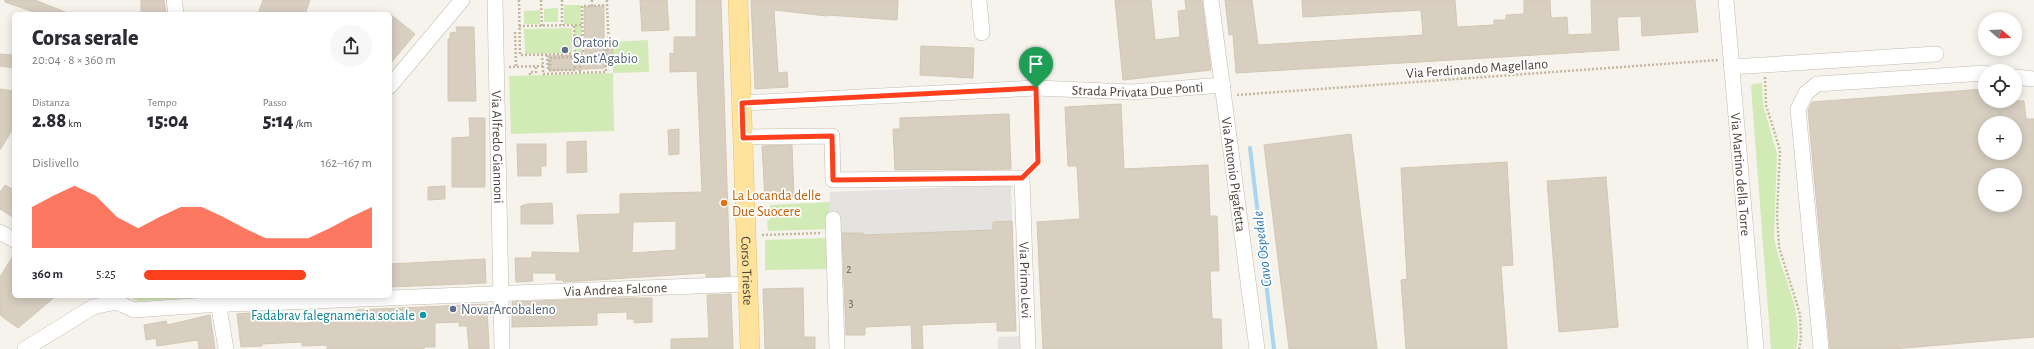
<!DOCTYPE html>
<html lang="it">
<head>
<meta charset="utf-8">
<style>
  :root { --surface:#fff; --page:#f7f7f7; --text:#2b2b33; --muted:#7c7c81; --accent:#fc3f1d }
  body { margin:0; font-family:"Alegreya Sans",sans-serif; background:var(--page); color:var(--text); height:100vh; display:flex; flex-direction:column; font-size:15px; white-space:nowrap }
  * { box-sizing:border-box; margin:0 }
  p { font-size:13px; color:var(--muted) }
  .icon { flex:none; width:22px; height:22px; fill:none; stroke:currentColor; stroke-width:2; stroke-linecap:round; stroke-linejoin:round }
  .map { position:relative; flex:1; overflow:hidden }
  .sheet { position:absolute; left:12px; top:12px; width:380px; height:286px; display:flex; flex-direction:column; background:var(--surface); border-radius:6px; box-shadow:0 2px 10px #0003 }
  .sheet>* { flex:none }
  .needle { width:26px; rotate:109deg }
  .fabs { position:absolute; left:1978px; top:12px; display:grid; gap:8px }
  .fabs a { display:grid; place-items:center; width:44px; height:44px; border-radius:50%; background:var(--surface); box-shadow:0 2px 10px #0003; font-size:20px }
  .pin { position:absolute; display:grid; place-items:center; width:34px; height:34px; color:#fff; margin:-41px -17px; border-radius:50% 50% 50% 0; rotate:-45deg; box-shadow:0 0 4px #0007 }
  .pin .icon { rotate:45deg }
  .round { display:grid; place-items:center; flex:none; width:42px; height:42px; border-radius:21px; background:var(--page) }
  .headline { display:flex; align-items:center; justify-content:space-between; height:68px; padding:0 20px }
  h1 { font-size:22px; font-weight:800; line-height:30px }
  .stats { display:grid; grid-template-columns:repeat(3,1fr); gap:6px; height:68px; padding:4px 20px }
  .stats div { display:grid; align-content:center }
  .stats b { font-size:20px; font-weight:800 }
  .stats small { font-size:11px; font-weight:400 }
  .stats p { font-size:11px }
  .chart { height:112px; padding:8px 20px }
  .chart p { display:flex; justify-content:space-between }
  .chart svg { width:100%; height:72px; margin-top:4px; fill:var(--accent); opacity:.7 }
  ul { padding:0 20px; list-style:none; font-size:13px }
  li { display:grid; grid-template-columns:64px 48px 1fr; align-items:center; height:30px }
  li i { height:10px; border-radius:5px; background:var(--accent) }
  .map>svg:first-child { display:block }
  .green { fill:#d2eab5 }
  .park { fill:url(#park-tufts) }
  .parking { fill:#e5e3e0 }
  .lines { fill:none; stroke-linecap:round; stroke-linejoin:round }
  .stream { stroke:#a9d4f2; stroke-width:4 }
  .building { fill:#d8cfc1; stroke:#d3c7b4; fill-rule:evenodd }
  .minor-casing { stroke:#c2bbae; stroke-width:16 }
  .major-casing { stroke:#e6c16a; stroke-width:20 }
  .path { stroke:#c4b79f; stroke-width:2.5; stroke-dasharray:2 2; stroke-linecap:butt }
  .minor { stroke:#fff; stroke-width:15 }
  .major { stroke:#ffe39c; stroke-width:19 }
  .route-casing { stroke:#fff; stroke-width:8 }
  .route { stroke:#fc3f1d; stroke-width:5 }
  .service-dot { fill:#5c6f8a; stroke:#fff; stroke-width:1.5 }
  .food-dot { fill:#e8710a; stroke:#fff; stroke-width:1.5 }
  .culture-dot { fill:#0f9aa8; stroke:#fff; stroke-width:1.5 }
  .labels { text-anchor:middle; stroke-width:3.5; stroke-linejoin:round; paint-order:stroke }
  .number-label { font-size:12px; fill:#6e675b }
  .service-label { font-size:14px; fill:#4e5e75; stroke:#fff; text-anchor:start }
  .street-label { font-size:14px; fill:#4b4439; stroke:#fff }
  .food-label { font-size:14px; fill:#c56008; stroke:#fff; text-anchor:start }
  .culture-label { font-size:14px; fill:#0d838f; stroke:#fff; text-anchor:end }
  .water-label { font-size:15px; font-style:italic; fill:#2e7ab2; stroke:#fff }
</style>
</head>
<body>
<div class="map">
<svg width="2034" height="349" viewBox="0 0 2034 349">
  <defs>
    <pattern id="park-tufts" width="24" height="20" patternUnits="userSpaceOnUse"><rect width="24" height="20" fill="#d2eab5"/><path d="M3 7l-1-3M5 7V3M7 7l1-3M15 17l-1-3M17 17v-4M19 17l1-3" fill="none" stroke="#b6ca9c"/></pattern>
  </defs>
  <rect width="100%" height="100%" fill="#f6f3ec"/>
  <!-- green -->
  <path class="green" d="M564 5H581L582 54H575L574 24H564Z
    M558 8V22H544V9Z
    M540 10V24H524V11Z
    M572 28V53L525 54 524 29Z
    M648 40 649 72 613 73 614 131 511 134 509 76 613 73 612 42Z
    M1762 83 1763 104 1777 154 1774 237C1780 274 1805 311 1796 349H1771L1751 87 1753 84Z
    M830 202 829 229 768 231 767 220H770V205Z
    M828 238 829 269 765 270V240Z"/>
  <!-- park -->
  <path class="park" d="M128 296H206V297L138 301Z"/>
  <!-- parking -->
  <path class="parking" d="M1011 185 1012 221 993 222V230L863 235V233L841 234 830 227V192Z
    M1023 336 1024 349H998V337Z"/>
  <g class="lines">
    <!-- stream -->
    <path class="stream" d="M1250 148 1274 349"/>
  </g>
  <!-- building -->
  <path class="building" d="M5 0H35L70 14H40L5 2Z
    M141 0H164L166 14H141Z
    M263 0H310L305 14H258Z
    M640 0H667L669 30 642 31Z
    M696 0H721L730 276 706 277V273L563 282V280H556V273H532L533 281 516 282 515 258H532V252L580 253 577 215 620 214V194L702 192 697 71 670 72V53L674 54V37H696ZM676 221V250L632 253 633 222Z
    M751 0H898L897 20 828 15 827 16 774 10 778 73 787 72 788 87 755 89Z
    M1115 0H1151L1155 40 1180 37 1178 11 1186 10 1185 0H1202L1211 70 1123 80Z
    M1225 0H1252L1258 45 1423 35 1421 10 1303 17 1302 0H1455L1457 27 1494 25V20H1506V15L1524 14V0H1550L1551 18 1567 17 1568 35 1592 34 1591 0H1695L1698 32 1642 36 1641 16 1617 17 1619 50 1236 73 1233 34 1229 35Z
    M604 6V50L613 49V65H605V68L549 71 548 56 585 55 584 7Z
    M390 14 415 34 390 64Z
    M456 27H474L476 101H448V39H450V33L457 32Z
    M921 46 974 48 973 78 920 75Z
    M0 54 14 55V68L0 66Z
    M0 89 14 91V127L0 150Z
    M1985 89V101H2024L2026 119H2034V337L1893 349H1830L1808 110 1812 102ZM1985 123H2015V153H1985ZM1985 175H2015V205H1985Z
    M1121 104 1124 169 1208 165 1210 216H1217L1219 271H1210L1212 319H1221L1222 349H1043L1037 222 1080 219 1077 166H1068L1065 107Z
    M1009 114 1011 169 895 170 893 129H900V118Z
    M469 118H485V187H452V138L470 137Z
    M679 129V154L669 155 668 130Z
    M1351 134 1377 349H1289L1264 145Z
    M586 141 587 172 567 173V142Z
    M517 144H546V166H541V176H518Z
    M792 145 794 198 765 200 762 146Z
    M1507 162 1513 265 1501 266 1507 349H1406L1401 280 1407 279 1401 168Z
    M1606 177 1618 327 1559 332 1547 181Z
    M5 185 14 190V218L0 209V192Z
    M445 186V199L428 200V187Z
    M552 203 553 224H521V206L528 204Z
    M1012 221 1016 331H997V322L922 325 923 349H912L911 325 865 327V335H846L842 233H863V235L993 230V222Z
    M14 254V296H56L18 328 0 315V277Z
    M485 259 486 283 390 287V264Z
    M803 288 804 337H815V349H765L763 289Z
    M731 294 733 349H671V339L709 338 707 295Z
    M616 298H652V322L634 323V319H627V312L597 313V325L512 327V302Z
    M487 304 489 349H469L467 326H459V322L435 323V347H424V349H327V345L302 346V342L262 344V346L241 347 237 314 263 312V319H293V323H308L327 318 357 317V310Z
    M210 315 215 349H199L198 340 157 346 156 338 146 340 144 325 166 321 167 325Z"/>
  <g class="lines">
    <!-- minor casing -->
    <g class="minor-casing">
      <g id="minor">
        <path d="M174 0 176 14"/>
        <path id="s1" d="M495 0 502 349"/>
        <path d="M979 0 982 33"/>
        <path id="s2" d="M1211 0 1257 349"/>
        <path id="s3" d="M1726 0 1756 349"/>
        <path d="M1731 67 1936 54"/>
        <path d="M2015 77 2034 79"/>
        <path d="M390 86 462 0"/>
        <path id="s4" d="M742 103 1037 88 1132 92 1223 85"/>
        <path id="s5" d="M743 137 832 136 833 180 1022 178 1028 349"/>
        <path d="M833 219 837 349"/>
        <path d="M0 232 14 240"/>
        <path d="M217 296 226 349"/>
        <path id="s6" d="M25 349 93 307 116 302 134 310 206 305 748 284"/>
        <path d="M1821 349 1798 109 1806 93 1817 84 1985 73"/>
      </g>
    </g>
    <!-- major casing -->
    <g class="major-casing">
      <g id="major">
        <path id="s7" d="M738 0 750 349"/>
      </g>
    </g>
    <!-- path -->
    <path class="path" d="M519 0 520 55 575 54 574 25
      M541 0 542 26
      M562 0V25
      M592 0V6L607 5V0
      M519 26 582 25
      M515 32 516 67
      M575 41H582
      M580 54V73
      M547 55 548 70H575V54H583L582 6H592
      M543 66V74L606 72V48H609L607 5
      M509 67 543 66 542 55
      M550 70V58L573 57 574 59
      M530 75V72H536V66
      M1765 77 1766 105 1780 150 1777 215 1779 247 1800 314 1801 338 1799 349
      M1237 95 1718 60
      M1031 169 1038 162 1037 101
      M762 235 821 233"/>
    <!-- minor -->
    <use href="#minor" class="minor"/>
    <!-- major -->
    <use href="#major" class="major"/>
  </g>
  <g class="lines">
    <!-- route casing -->
    <g class="route-casing">
      <path id="route" d="M1036 88 1038 162 1022 178 833 180 832 136 743 138 742 103Z"/>
    </g>
    <!-- route -->
    <use href="#route" class="route"/>
  </g>
  <!-- markers -->
  <g class="service-dot">
    <circle cx="565" cy="50" r="4"/>
    <circle cx="453" cy="309" r="4"/>
  </g>
  <circle class="food-dot" cx="724" cy="203" r="4"/>
  <circle class="culture-dot" cx="423" cy="315" r="4"/>
  <g class="labels">
    <!-- number labels -->
    <g class="number-label">
      <text x="849" y="273">2</text>
      <text x="851" y="307">3</text>
    </g>
    <!-- service labels -->
    <g class="service-label">
      <text x="573" y="47">Oratorio<tspan x="573" dy="16">Sant'Agabio</tspan></text>
      <text x="461" y="314">NovarArcobaleno</text>
    </g>
    <!-- street labels -->
    <g class="street-label">
      <text transform="translate(1477 68) rotate(-4)" y="5">Via Ferdinando Magellano</text>
      <text dy="5" stroke="none"><textPath href="#s4" startOffset="396">Strada Privata Due Ponti</textPath></text>
      <text dy="5" stroke="none"><textPath href="#s1" startOffset="147">Via Alfredo Giannoni</textPath></text>
      <text dy="5" stroke="none"><textPath href="#s2" startOffset="176">Via Antonio Pigafetta</textPath></text>
      <text dy="5" stroke="none"><textPath href="#s3" startOffset="175">Via Martino della Torre</textPath></text>
      <text dy="5" stroke="none"><textPath href="#s7" startOffset="271">Corso Trieste</textPath></text>
      <text dy="5" stroke="none"><textPath href="#s5" startOffset="424">Via Primo Levi</textPath></text>
      <text dy="5" stroke="none"><textPath href="#s6" startOffset="605">Via Andrea Falcone</textPath></text>
    </g>
    <!-- food labels -->
    <g class="food-label">
      <text x="732" y="200">La Locanda delle<tspan x="732" dy="16">Due Suocere</tspan></text>
    </g>
    <!-- culture labels -->
    <g class="culture-label">
      <text x="415" y="320">Fadabrav falegnameria sociale</text>
    </g>
    <!-- water labels -->
    <g class="water-label">
      <text transform="translate(1262 249) rotate(-97)" y="5">Cavo Ospedale</text>
    </g>
  </g>
</svg>
<div class="fabs">
<a><svg class="needle" viewBox="-14 -14 28 28"><path d="M0-13l5 13h-10z" fill="#e53935"/><path d="M0 13l5-13h-10z" fill="#7c7c81"/></svg></a>
<a><svg class="icon" aria-label="locate" viewBox="0 0 24 24"><circle cx="12" cy="12" r="6"/><path d="M12 2v4M12 18v4M2 12h4M18 12h4"/></svg></a>
<a>+</a>
<a>−</a>
</div>
<div class="pin" style="left:1036px;top:88px;background:#1e9e55"><svg class="icon" aria-label="arrive" viewBox="0 0 24 24"><path d="M6 21V4h12l-3 4 3 4H6"/></svg></div>
<section class="sheet">
<div class="headline"><div><h1>Corsa serale</h1><p>20:04 · 8 × 360 m</p></div><a class="round"><svg class="icon" aria-label="share" viewBox="0 0 24 24"><path d="M12 15V3M7 8l5-5 5 5M5 13v7h14v-7"/></svg></a></div>
<div class="stats">
<div><p>Distanza</p><b>2.88<small> km</small></b></div>
<div><p>Tempo</p><b>15:04</b></div>
<div><p>Passo</p><b>5:14<small> /km</small></b></div>
</div>
<div class="chart"><p><span>Dislivello</span>162–167 m</p>
<svg viewBox="0 0 160 44" preserveAspectRatio="none"><path d="M0 44V19L10 12L20 6L30 12L40 25L50 32L60 25L70 19L80 19L90 25L100 32L110 38L120 38L130 38L140 32L150 25L160 19V44z"/></svg>
</div>
<ul>
<li><b>360 m</b>5:25<i style="width:71%"></i></li>
</ul>
</section>
</div>
</body>
</html>
